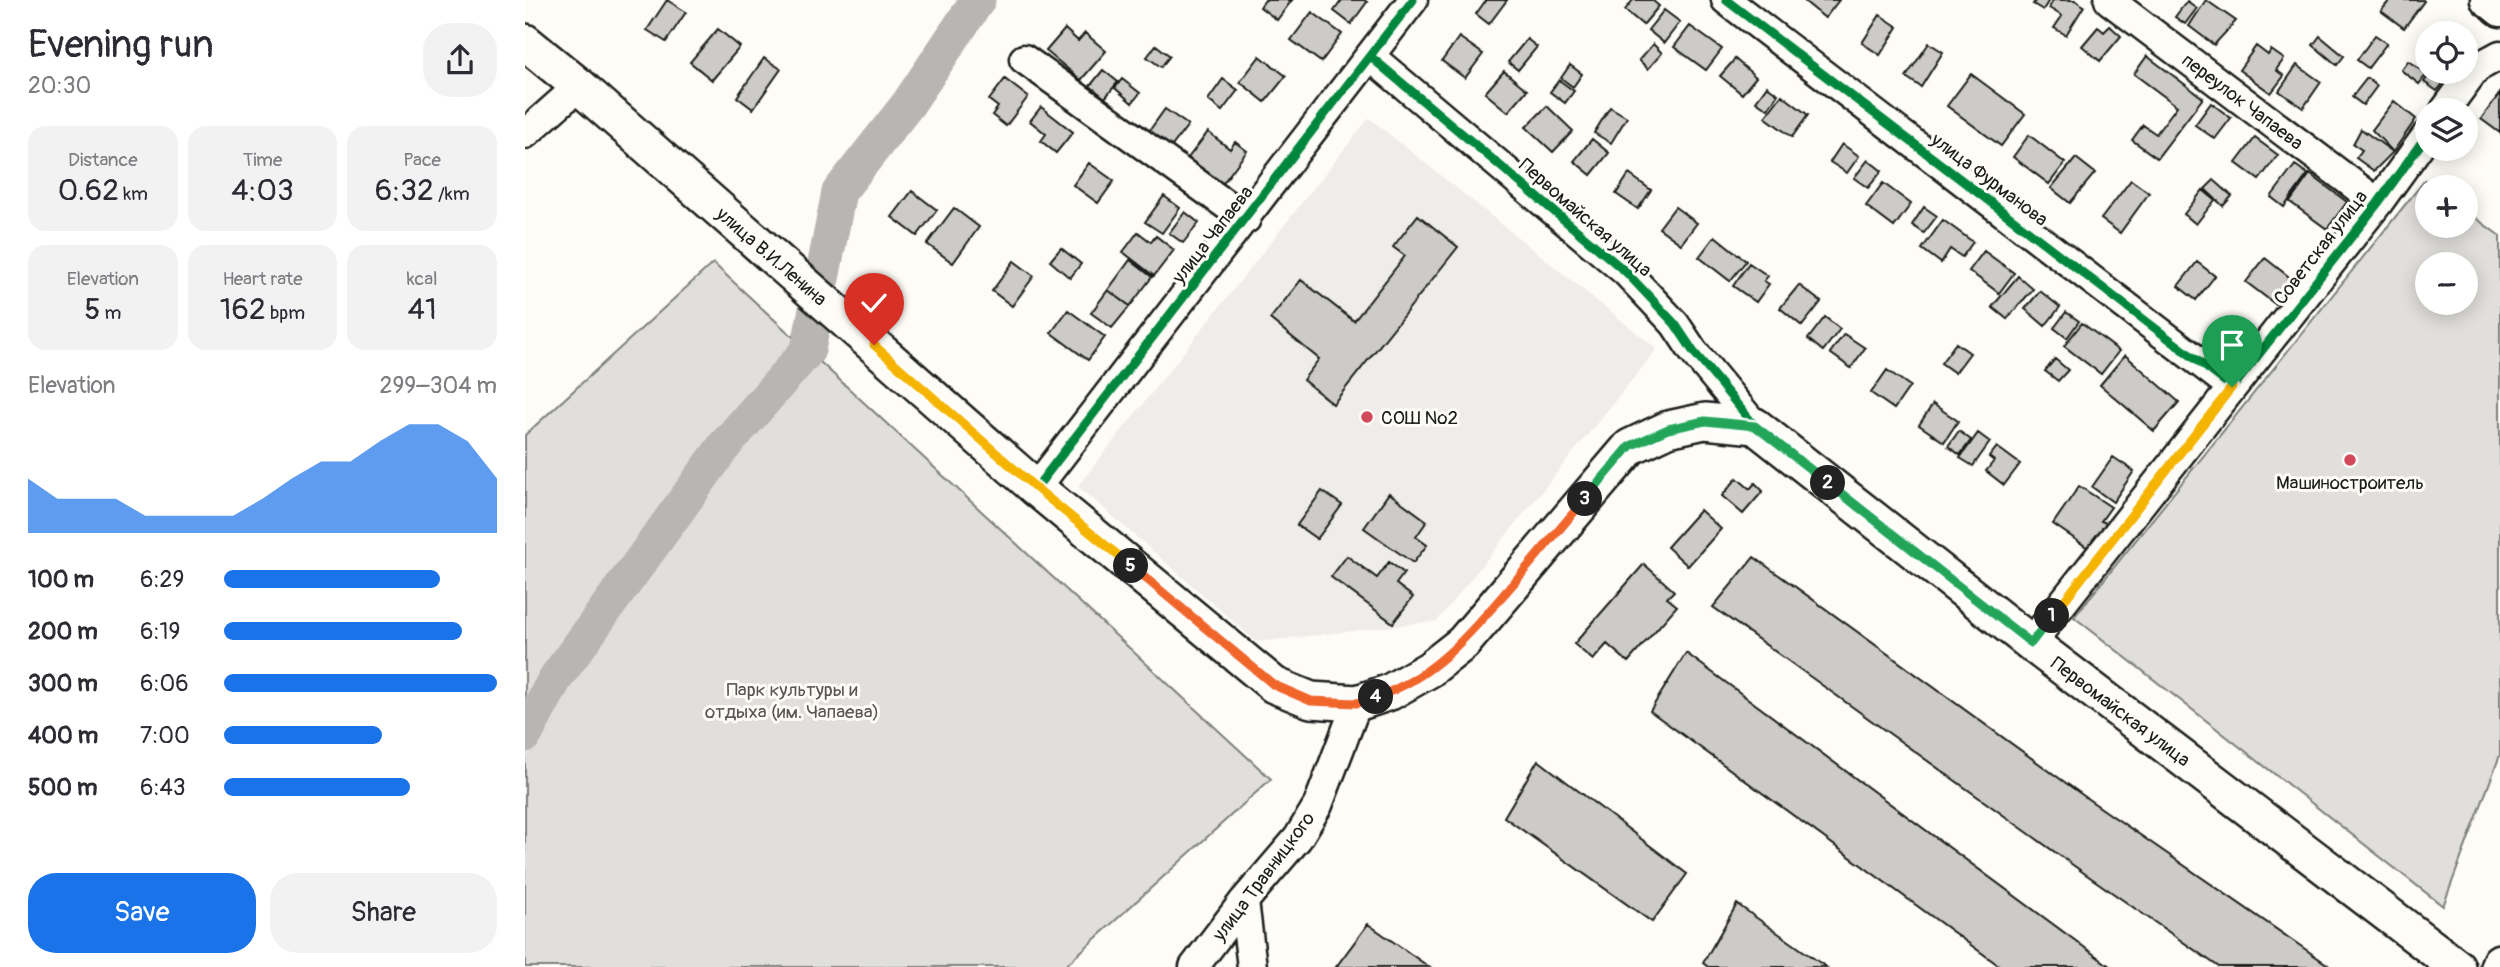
<!DOCTYPE html>
<html lang="en">
<head>
<meta charset="utf-8">
<style>
  :root { --surface:#fff; --page:#f2f2f3; --text:#2b2b33; --muted:#7c7c81; --accent:#1a73e8 }
  body { margin:0; font-family:Pangolin,sans-serif; background:var(--page); color:var(--text); height:100vh; display:flex; flex-direction:column; font-size:26px; white-space:nowrap }
  * { box-sizing:border-box; margin:0 }
  p { font-size:23px; color:var(--muted) }
  .icon { flex:none; width:38px; height:38px; fill:none; stroke:currentColor; stroke-width:2; stroke-linecap:round; stroke-linejoin:round }
  .map { position:relative; flex:1; overflow:hidden }
  .details { display:flex; flex-direction:column; background:var(--surface); width:525px }
  .details>* { flex:none }
  .controls { position:absolute; left:1890px; top:21px; display:grid; gap:14px }
  .controls a { display:grid; place-items:center; width:63px; height:63px; border-radius:50%; background:var(--surface); box-shadow:0 4px 18px #0003; font-size:35px }
  .pin { position:absolute; display:grid; place-items:center; width:60px; height:60px; color:#fff; margin:-72px -30px; border-radius:50% 50% 50% 0; rotate:-45deg; box-shadow:0 0 7px #0007 }
  .pin .icon { rotate:45deg }
  .km { position:absolute; width:35px; height:35px; margin:-18px; border-radius:50%; background:#222; color:#fff; font-size:19px; line-height:35px; text-align:center }
  .round { display:grid; place-items:center; flex:none; width:74px; height:74px; border-radius:28px; background:var(--page) }
  .summary { display:flex; align-items:center; justify-content:space-between; height:119px; padding:0 28px }
  h1 { font-size:38px; font-weight:600; line-height:52px }
  .figures { display:grid; grid-template-columns:repeat(3,1fr); gap:10px; height:119px; padding:7px 28px }
  .figures div { display:grid; align-content:center; border-radius:18px; background:var(--page); text-align:center }
  .figures b { font-size:30px; font-weight:600 }
  .figures small { font-size:19px; font-weight:400 }
  .figures p { font-size:19px }
  .chart { height:196px; padding:14px 28px }
  .chart p { display:flex; justify-content:space-between }
  .chart svg { width:100%; height:126px; margin-top:7px; fill:var(--accent); opacity:.7 }
  .button { display:flex; gap:14px; margin-top:auto; padding:14px 28px }
  .button a { flex:1; height:80px; border-radius:28px; background:var(--accent); color:#fff; font-size:28px; font-weight:600; line-height:80px; text-align:center }
  .button a+a { background:var(--page); color:var(--text) }
  ul { padding:0 28px; list-style:none; font-size:23px }
  li { display:grid; grid-template-columns:112px 84px 1fr; align-items:center; height:52px }
  li i { height:18px; border-radius:9px; background:var(--accent) }
  main { display:flex; flex:1; min-height:0 }
  .map>svg:first-child { display:block }
  .built { fill:#eeede9 }
  .green { fill:#e0dfdb; stroke:#7e7e7c; stroke-width:2; fill-rule:evenodd }
  .lines { fill:none; stroke-linecap:round; stroke-linejoin:round }
  .river { stroke:#b7b6b2; stroke-width:35 }
  .building { fill:#cccbc8; stroke:#1c1c1c; stroke-width:2 }
  .minor-casing { stroke:#1c1c1c; stroke-width:33 }
  .major-casing { stroke:#1c1c1c; stroke-width:40 }
  .minor { stroke:#fdfcf7; stroke-width:28 }
  .major { stroke:#fdfcf7; stroke-width:35 }
  .cycleway-casing { stroke:#fdfcf7; stroke-width:13 }
  .cycleway { stroke:#00873e; stroke-width:9 }
  .split-1-casing { stroke:#fff; stroke-width:14 }
  .split-2-casing { stroke:#fff; stroke-width:14 }
  .split-3-casing { stroke:#fff; stroke-width:14 }
  .split-4-casing { stroke:#fff; stroke-width:14 }
  .split-5-casing { stroke:#fff; stroke-width:14 }
  .split-6-casing { stroke:#fff; stroke-width:14 }
  .split-1 { stroke:#f5b400; stroke-width:9 }
  .split-2 { stroke:#22a559; stroke-width:9 }
  .split-3 { stroke:#22a559; stroke-width:9 }
  .split-4 { stroke:#f0652b; stroke-width:9 }
  .split-5 { stroke:#f0652b; stroke-width:9 }
  .split-6 { stroke:#f5b400; stroke-width:9 }
  .poi-dot { fill:#d1495b; stroke:#fdfcf7; stroke-width:2.5 }
  .labels { text-anchor:middle; stroke-width:6; stroke-linejoin:round; paint-order:stroke }
  .street-label { font-size:19px; fill:#1c1c1c; stroke:#fdfcf7 }
  .poi-label { font-size:19px; fill:#1c1c1c; stroke:#fdfcf7; text-anchor:start }
  .park-label { font-size:19px; fill:#575655; stroke:#fdfcf7 }
</style>
</head>
<body>
<main>
<section class="details">
<div class="summary"><div><h1>Evening run</h1><p>20:30</p></div><a class="round"><svg class="icon" aria-label="share" viewBox="0 0 24 24"><path d="M12 15V3M7 8l5-5 5 5M5 13v7h14v-7"/></svg></a></div>
<div class="figures">
<div><p>Distance</p><b>0.62<small> km</small></b></div>
<div><p>Time</p><b>4:03</b></div>
<div><p>Pace</p><b>6:32<small> /km</small></b></div>
</div>
<div class="figures">
<div><p>Elevation</p><b>5<small> m</small></b></div>
<div><p>Heart rate</p><b>162<small> bpm</small></b></div>
<div><p>kcal</p><b>41</b></div>
</div>
<div class="chart"><p><span>Elevation</span>299–304 m</p>
<svg viewBox="0 0 160 44" preserveAspectRatio="none"><path d="M0 44V25L10 32L20 32L30 32L40 38L50 38L60 38L70 38L80 32L90 25L100 19L110 19L120 12L130 6L140 6L150 12L160 25V44z"/></svg>
</div>
<ul>
<li><b>100 m</b>6:29<i style="width:79%"></i></li>
<li><b>200 m</b>6:19<i style="width:87%"></i></li>
<li><b>300 m</b>6:06<i style="width:100%"></i></li>
<li><b>400 m</b>7:00<i style="width:58%"></i></li>
<li><b>500 m</b>6:43<i style="width:68%"></i></li>
</ul>
<div class="button"><a>Save</a><a>Share</a></div>
</section>
<div class="map">
<svg width="1975" height="967" viewBox="0 0 1975 967">
  <rect width="100%" height="100%" fill="#fdfcf7"/>
  <filter id="ink" filterUnits="userSpaceOnUse"><feTurbulence type="fractalNoise" baseFrequency=".0143" numOctaves="2"/><feDisplacementMap in="SourceGraphic" scale="14" xChannelSelector="R" yChannelSelector="G"/><feConvolveMatrix kernelMatrix="1 2 1 2 8 2 1 2 1" color-interpolation-filters="sRGB"/></filter>
  <g filter="url(#ink)">
    <!-- built -->
    <path class="built" d="M844 118 1132 349 912 621 732 642 553 486Z"/>
    <!-- green -->
    <path class="green" d="M1900 180 1909 187H1902V226H1941V211L1975 236V755L1918 906 1549 617ZM1902 264H1941V303H1902Z
      M188 263 746 779 539 967H0V435Z"/>
    <g class="lines">
      <!-- river -->
      <path class="river" d="M0 735 30 679 200 445 283 350 314 192 383 104 453 0"/>
    </g>
    <!-- building -->
    <path class="building" d="M142 0 161 12 141 42 122 30Z
      M740 0H767L752 20 735 7Z
      M817 0H839L842 2 826 24 809 11Z
      M961 0H982L964 24 951 14Z
      M1108 0H1127L1134 6 1118 25 1100 10Z
      M1278 0H1314L1300 18Z
      M1511 0H1524L1518 10 1508 4Z
      M1528 0H1550L1559 6 1541 35 1529 28 1537 16 1524 8Z
      M1681 0 1711 21 1689 45 1664 26Z
      M1865 0H1898L1899 1 1879 28 1856 11Z
      M1662 1 1672 8 1660 24 1650 17Z
      M1139 10 1155 22 1139 43 1123 30Z
      M787 12 817 34 796 62 766 40Z
      M1355 15 1373 27 1355 55 1337 43Z
      M1165 26 1197 49 1181 70 1149 47Z
      M1585 26 1596 36 1575 61 1557 46 1573 27 1579 32Z
      M193 29 215 47 187 80 165 62Z
      M540 29 553 41 560 33 581 51 556 80 521 51Z
      M1850 35 1862 43 1843 68 1832 60Z
      M1795 36 1819 56 1812 65 1788 45Z
      M934 37 958 54 940 78 917 61Z
      M1941 38 1948 43 1941 53Z
      M1002 39 1012 47 993 70 983 62Z
      M1404 43 1418 52 1396 87 1381 77Z
      M1128 44 1137 53 1123 69 1114 60Z
      M631 45 645 56 636 67 622 57Z
      M1731 46 1743 55 1746 50 1759 59 1751 70 1759 76 1746 93 1714 70Z
      M735 56 761 76 740 102 715 82Z
      M1622 56 1678 98 1632 158 1607 140 1618 125 1631 134 1652 106 1609 74Z
      M239 58 256 69 228 109 212 97Z
      M1210 59 1231 77 1217 94 1195 76Z
      M1883 61 1902 74 1894 84 1876 70Z
      M1045 65 1057 74 1048 87 1036 78Z
      M1772 65 1796 82 1778 108 1754 91Z
      M578 70 593 82 580 98 565 86Z
      M979 71 1002 90 983 112 960 93Z
      M1906 72H1927L1912 91 1899 82Z
      M1446 74 1500 114 1476 146 1422 106Z
      M1842 78 1852 86 1838 105 1827 97Z
      M480 79 503 97 481 126 467 115 473 107 464 100Z
      M597 79 615 93 607 103 590 88Z
      M698 79 713 90 697 111 683 100Z
      M1034 80 1049 91 1040 103 1025 92Z
      M1242 86 1253 94 1243 109 1231 101Z
      M1975 93V133L1956 119Z
      M1257 95 1283 115 1267 137 1240 117Z
      M1869 101 1891 119 1868 152 1847 130Z
      M1686 103 1706 118 1690 139 1670 125Z
      M1022 106 1048 131 1028 152 1001 127Z
      M516 107 548 132 531 153 516 141 521 134 505 121Z
      M1085 107 1102 117 1086 143 1069 133Z
      M640 109 663 125 644 150 622 134Z
      M1836 129 1868 152 1849 171 1831 158 1837 150 1828 144Z
      M683 132 705 149 710 142 722 151 695 187 660 162Z
      M1504 135 1540 163 1524 184 1488 157Z
      M1730 138 1753 155 1734 180 1711 163Z
      M1067 139 1084 153 1066 175 1049 161Z
      M1317 144 1334 156 1322 173 1305 162Z
      M1551 158 1570 173 1545 203 1526 188Z
      M1343 160 1357 171 1343 188 1329 178Z
      M564 163 589 181 573 203 548 185Z
      M1770 165 1783 174 1759 207 1746 197Z
      M1104 174 1126 190 1113 209 1091 194Z
      M1785 174 1822 202 1802 229 1765 202Z
      M1606 180 1624 193 1595 233 1576 219Z
      M1689 180 1707 196 1698 206 1680 189Z
      M1358 183 1386 204 1369 227 1341 206Z
      M1678 190 1690 200 1671 224 1659 214Z
      M387 191 412 210 392 236 367 217Z
      M639 196 655 208 637 233 620 222Z
      M1150 207 1172 223 1156 244 1134 228Z
      M1399 207 1412 216 1399 233 1387 225Z
      M429 208 454 227 428 263 402 244Z
      M660 212 674 223 658 243 644 233Z
      M893 215 933 247 808 404 778 380 794 359 745 319 776 280 829 321 880 256 868 247Z
      M1418 220 1448 242 1437 257 1425 249 1416 263 1397 249Z
      M613 232 626 242 631 236 649 250 629 276 598 252Z
      M1190 236 1221 261 1205 281 1174 257Z
      M536 248 556 264 545 278 525 261Z
      M1459 251 1489 273 1474 293 1444 271Z
      M1740 258 1768 280 1750 304 1721 282Z
      M605 260 627 277 605 306 583 290Z
      M489 261 509 276 487 306 467 291Z
      M1672 262 1690 276 1671 300 1653 286Z
      M1224 263 1243 276 1239 281 1244 284 1231 302 1208 286Z
      M1493 276 1508 289 1482 319 1467 307Z
      M1274 285 1296 302 1277 326 1255 308Z
      M583 290 605 306 587 328 566 313Z
      M1515 291 1535 307 1520 326 1500 309Z
      M543 310 580 337 563 360 526 333Z
      M1541 312 1554 321 1542 338 1529 328Z
      M1300 317 1315 329 1298 351 1283 339Z
      M1557 323 1594 351 1576 374 1539 346Z
      M1319 334 1340 348 1326 368 1305 353Z
      M1431 343 1445 353 1430 373 1416 363Z
      M1600 355 1654 402 1629 431 1575 385Z
      M1530 359 1543 370 1533 381 1520 371Z
      M1362 370 1385 386 1369 409 1346 393Z
      M1408 404 1433 421 1419 442 1394 425Z
      M1434 431 1446 440 1435 455 1423 446Z
      M1453 433 1465 442 1448 466 1435 458Z
      M1472 447 1495 464 1479 485 1461 471 1469 461 1464 457Z
      M1588 457 1609 471 1588 502 1567 487Z
      M1212 478 1225 489 1230 483 1238 491 1218 514 1197 496Z
      M1554 486 1586 507 1576 521 1587 525 1569 552 1528 524Z
      M797 491 817 505 792 539 772 525Z
      M864 493 902 521 891 537 902 545 888 563 839 528Z
      M1175 510 1196 529 1163 566 1142 547Z
      M822 556 852 578 864 562 879 573 871 584 888 597 868 623 806 577Z
      M1229 557 1563 799 1806 967H1694L1559 873 1188 607Z
      M1119 564 1149 591 1142 598 1152 606 1103 662 1082 644 1068 660 1049 644Z
      M1161 653 1586 967H1476L1125 711Z
      M1013 760 1162 874 1127 922 979 817Z
      M1212 904 1301 967H1183L1178 963Z
      M843 924 904 967H811Z"/>
    <g class="lines">
      <!-- minor casing -->
      <g class="minor-casing">
        <path id="minor" d="M1201 0 1707 387
          M1584 0 1853 203
          M1960 0 1975 12
          M846 57 1101 272 1150 324 1168 351 1230 426
          M499 59 721 219
          M1920 110 1951 68 1975 55
          M0 134 54 86
          M511 488 888 0
          M1506 643 1853 203 1902 135
          M719 901 727 967
          M669 967 719 901 773 838 793 805 832 703"/>
      </g>
      <!-- major casing -->
      <g class="major-casing">
        <path id="major" d="M0 42 54 86 511 488 749 685 786 700 832 703 865 692 905 669 938 643 1105 447 1143 429 1180 421 1230 426 1506 643 1932 967
          M1973 967 1975 962"/>
      </g>
      <!-- minor -->
      <use href="#minor" class="minor"/>
      <!-- major -->
      <use href="#major" class="major"/>
      <!-- cycleway casing -->
      <g class="cycleway-casing">
        <path id="cycleway" d="M1201 0 1707 387
          M846 57 1101 272 1150 324 1168 351 1230 426
          M511 488 888 0
          M1506 643 1853 203 1902 135"/>
      </g>
      <!-- cycleway -->
      <use href="#cycleway" class="cycleway"/>
    </g>
  </g>
  <g class="lines" filter="url(#ink)">
    <!-- split-1 casing -->
    <g class="split-1-casing">
      <path id="split-1" d="M1527 616 1707 387"/>
    </g>
    <!-- split-2 casing -->
    <g class="split-2-casing">
      <path id="split-2" d="M1303 483 1506 643 1527 616"/>
    </g>
    <!-- split-3 casing -->
    <g class="split-3-casing">
      <path id="split-3" d="M1060 499 1105 446 1143 429 1180 421 1230 426 1303 483"/>
    </g>
    <!-- split-4 casing -->
    <g class="split-4-casing">
      <path id="split-4" d="M851 697C911 677 947 631 987 585 1011 557 1036 528 1060 499"/>
    </g>
    <!-- split-5 casing -->
    <g class="split-5-casing">
      <path id="split-5" d="M606 566 749 685 786 701 832 703 851 697"/>
    </g>
    <!-- split-6 casing -->
    <g class="split-6-casing">
      <path id="split-6" d="M349 345 511 488 606 566"/>
    </g>
    <!-- split-1 -->
    <use href="#split-1" class="split-1"/>
    <!-- split-2 -->
    <use href="#split-2" class="split-2"/>
    <!-- split-3 -->
    <use href="#split-3" class="split-3"/>
    <!-- split-4 -->
    <use href="#split-4" class="split-4"/>
    <!-- split-5 -->
    <use href="#split-5" class="split-5"/>
    <!-- split-6 -->
    <use href="#split-6" class="split-6"/>
  </g>
  <!-- markers -->
  <g class="poi-dot">
    <circle cx="842" cy="417" r="7"/>
    <circle cx="1825" cy="460" r="7"/>
  </g>
  <g class="labels">
    <!-- street labels -->
    <g class="street-label">
      <text transform="translate(1718 101) rotate(37)" y="7">переулок Чапаева</text>
      <text transform="translate(1465 179) rotate(37)" y="7">улица Фурманова</text>
      <text transform="translate(1061 217) rotate(41)" y="7">Первомайская улица</text>
      <text transform="translate(687 234) rotate(-52)" y="7">улица Чапаева</text>
      <text transform="translate(1795 247) rotate(-52)" y="7">Советская улица</text>
      <text transform="translate(247 256) rotate(41)" y="7">улица В.И.Ленина</text>
      <text transform="translate(1596 711) rotate(37)" y="7">Первомайская улица</text>
      <text transform="translate(738 876) rotate(-53)" y="7">улица Травницкого</text>
    </g>
    <!-- poi labels -->
    <g class="poi-label">
      <text x="856" y="424">СОШ №2</text>
      <text x="1825" y="489" text-anchor="middle">Машиностроитель</text>
    </g>
    <!-- park labels -->
    <g class="park-label">
      <text x="267" y="696">Парк культуры и<tspan x="267" dy="22">отдыха (им. Чапаева)</tspan></text>
    </g>
  </g>
</svg>
<div class="controls">
<a><svg class="icon" aria-label="locate" viewBox="0 0 24 24"><circle cx="12" cy="12" r="6"/><path d="M12 2v4M12 18v4M2 12h4M18 12h4"/></svg></a>
<a><svg class="icon" aria-label="layers" viewBox="0 0 24 24"><path d="M12 4l9 5-9 5-9-5zM3 14l9 5 9-5"/></svg></a>
<a>+</a>
<a>−</a>
</div>
<div class="pin" style="left:1707px;top:387px;background:#1e9e55"><svg class="icon" aria-label="arrive" viewBox="0 0 24 24"><path d="M6 21V4h12l-3 4 3 4H6"/></svg></div>
<div class="pin" style="left:349px;top:345px;background:#d93025"><svg class="icon" aria-label="check" viewBox="0 0 24 24"><path d="M5 12l5 5 9-10"/></svg></div>
<b class="km" style="left:1527px;top:616px">1</b>
<b class="km" style="left:1303px;top:483px">2</b>
<b class="km" style="left:1060px;top:499px">3</b>
<b class="km" style="left:851px;top:697px">4</b>
<b class="km" style="left:606px;top:566px">5</b>
</div>
</main>
</body>
</html>
